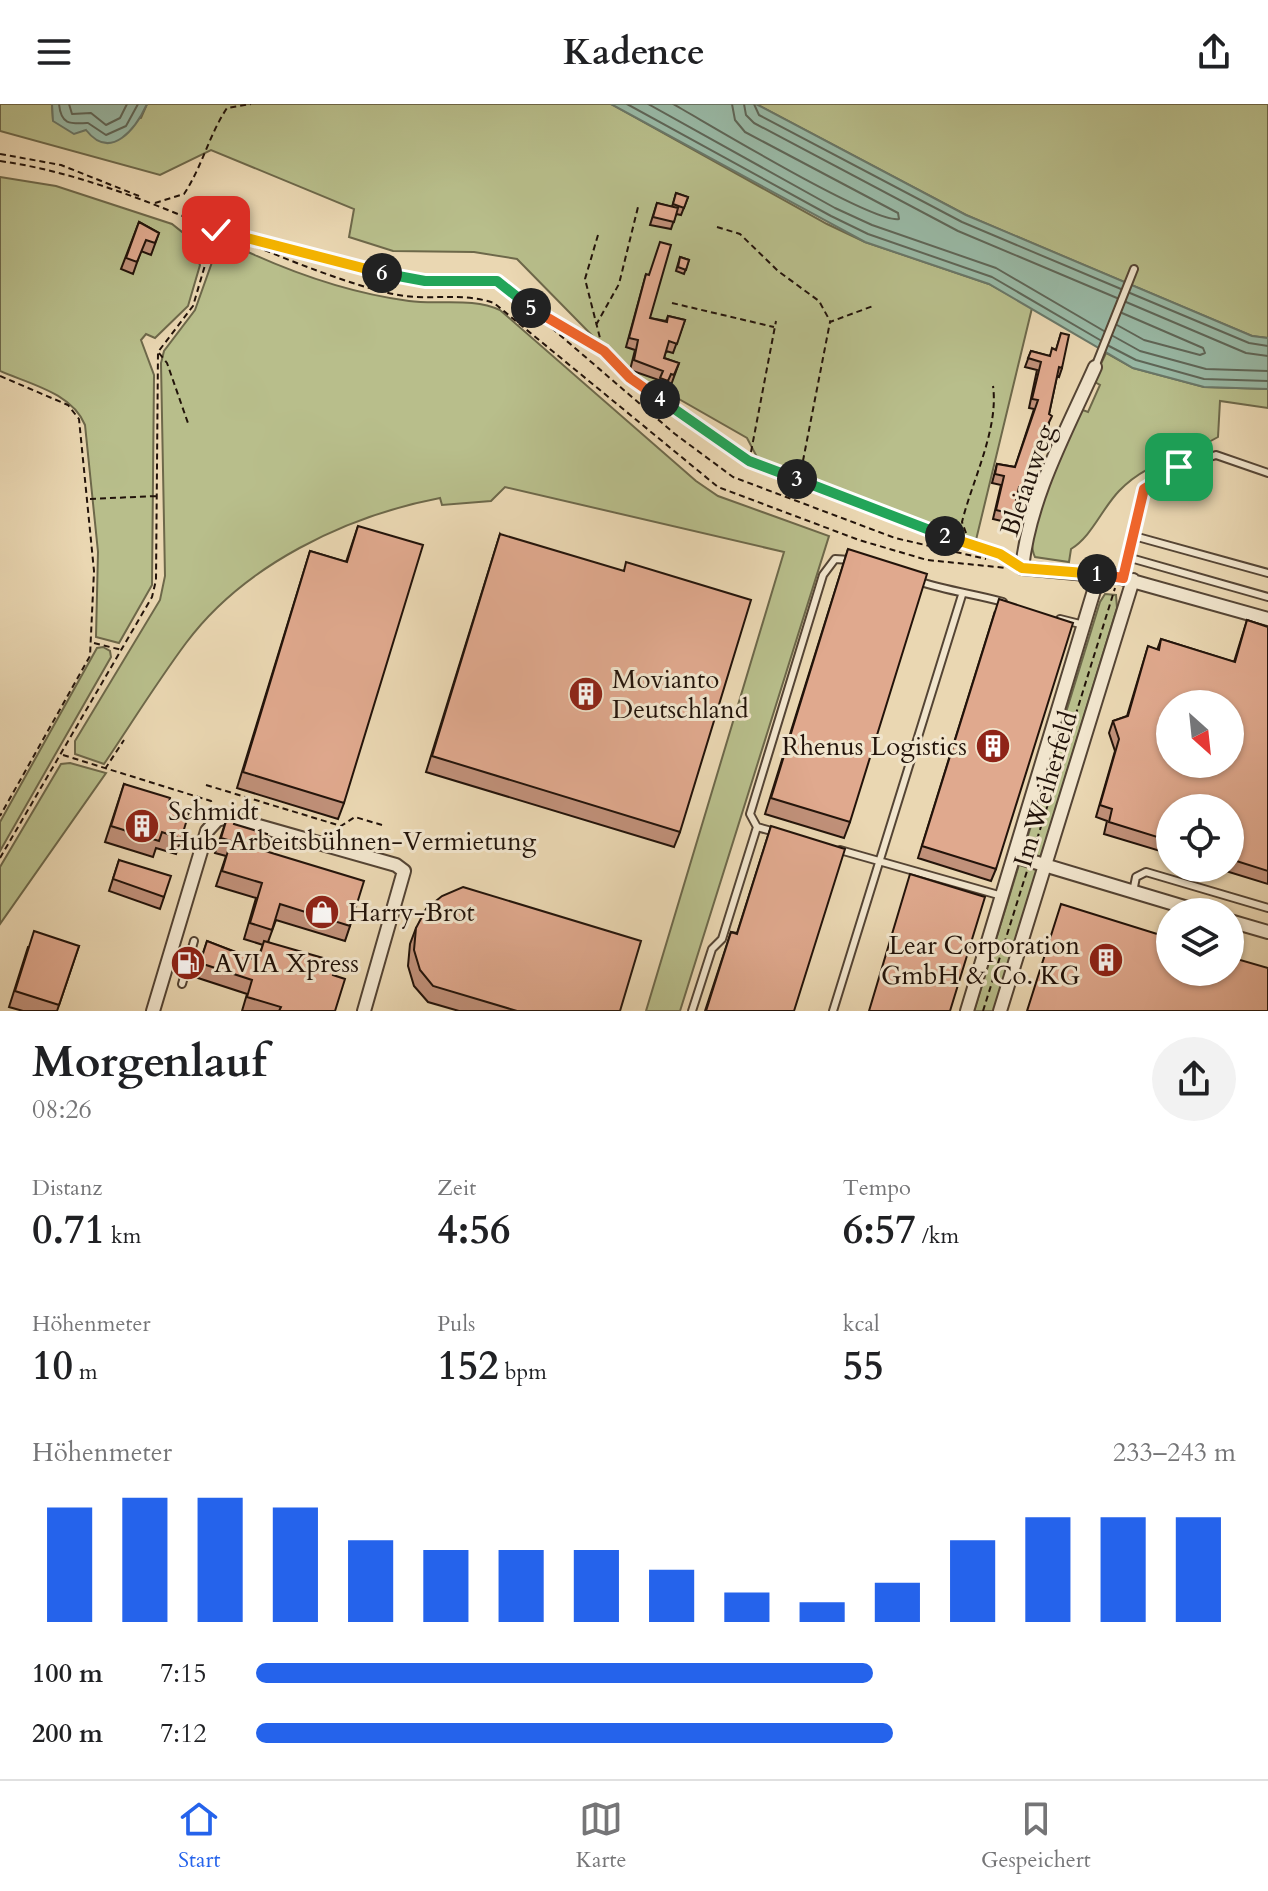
<!DOCTYPE html>
<html lang="de">
<head>
<meta charset="utf-8">
<style>
  :root { --surface:#fff; --page:#f2f2f2; --text:#202124; --muted:#757577; --line:#e0e0e0; --accent:#2563eb }
  body { margin:0; font-family:Cardo,serif; background:var(--page); color:var(--text); height:100vh; display:flex; flex-direction:column; font-size:30px; white-space:nowrap }
  * { box-sizing:border-box; margin:0 }
  p { font-size:26px; color:var(--muted) }
  .icon { flex:none; width:44px; height:44px; fill:none; stroke:currentColor; stroke-width:2; stroke-linecap:round; stroke-linejoin:round }
  .map { position:relative; height:907px; overflow:hidden }
  .panel { display:flex; flex-direction:column; background:var(--surface); flex:1 }
  .panel>* { flex:none }
  .needle { width:52px; rotate:153deg }
  .controls { position:absolute; left:1156px; top:586px; display:grid; gap:16px }
  .controls a { display:grid; place-items:center; width:88px; height:88px; border-radius:50%; background:var(--surface); box-shadow:0 2px 6px #0004; font-size:40px }
  .pin { position:absolute; display:grid; place-items:center; width:68px; height:68px; color:#fff; margin:-34px; border-radius:16px; box-shadow:0 4px 12px #0006 }
  .km { position:absolute; width:40px; height:40px; margin:-20px; border-radius:50%; background:#222; color:#fff; font-size:22px; line-height:40px; text-align:center }
  .round { display:grid; place-items:center; flex:none; width:84px; height:84px; border-radius:42px; background:var(--page) }
  .headline { display:flex; align-items:center; justify-content:space-between; height:136px; padding:0 32px }
  h1 { font-size:44px; font-weight:800; line-height:60px }
  .figures { display:grid; grid-template-columns:repeat(3,1fr); gap:12px; height:136px; padding:8px 32px }
  .figures div { display:grid; align-content:center }
  .figures b { font-size:40px; font-weight:800 }
  .figures small { font-size:22px; font-weight:400 }
  .figures p { font-size:22px }
  .chart { height:224px; padding:16px 32px }
  .chart p { display:flex; justify-content:space-between }
  .chart svg { width:100%; height:144px; margin-top:8px; stroke:var(--accent); stroke-width:6 }
  ul { padding:0 32px; list-style:none; font-size:26px }
  li { display:grid; grid-template-columns:128px 96px 1fr; align-items:center; height:60px }
  li i { height:20px; border-radius:10px; background:var(--accent) }
  header { display:flex; justify-content:space-between; align-items:center; height:104px; padding:0 32px; background:var(--surface); font-size:36px; font-weight:800 }
  .tab-bar { display:flex; justify-content:space-around; align-items:center; height:112px; border-top:2px solid var(--line); background:var(--surface); font-size:22px; color:var(--muted) }
  .tab-bar a { display:grid; justify-items:center; gap:4px }
  .tab-bar .on { color:var(--accent) }
  .map>svg:first-child { display:block }
  .green { fill:#b8be8b; stroke:#6d684a; stroke-width:2 }
  .water { fill:#99baa7; stroke:#697768; stroke-width:2 }
  .lines { fill:none; stroke-linecap:round; stroke-linejoin:round }
  .shore { stroke:#5e6658; stroke-width:2 }
  .service-casing { stroke:#544434; stroke-width:10 }
  .minor-casing { stroke:#544434; stroke-width:16 }
  .path { stroke:#22130a; stroke-width:2; stroke-dasharray:6 4; stroke-linecap:butt }
  .service { stroke:#f1e5cd; stroke-width:6 }
  .minor { stroke:#f1e5cd; stroke-width:12 }
  .wall { fill:#c1917a; stroke:#22130a; stroke-width:2 }
  .building { fill:#e0a98e; stroke:#22130a; stroke-width:2; fill-rule:evenodd }
  .split-1-casing { stroke:#fff; stroke-width:16 }
  .split-2-casing { stroke:#fff; stroke-width:16 }
  .split-3-casing { stroke:#fff; stroke-width:16 }
  .split-4-casing { stroke:#fff; stroke-width:16 }
  .split-5-casing { stroke:#fff; stroke-width:16 }
  .split-6-casing { stroke:#fff; stroke-width:16 }
  .split-7-casing { stroke:#fff; stroke-width:16 }
  .split-1 { stroke:#f0652b; stroke-width:10 }
  .split-2 { stroke:#f5b400; stroke-width:10 }
  .split-3 { stroke:#22a559; stroke-width:10 }
  .split-4 { stroke:#22a559; stroke-width:10 }
  .split-5 { stroke:#f0652b; stroke-width:10 }
  .split-6 { stroke:#22a559; stroke-width:10 }
  .split-7 { stroke:#f5b400; stroke-width:10 }
  .labels { text-anchor:middle; stroke-width:6; stroke-linejoin:round; paint-order:stroke }
  .street-label { font-size:26px; fill:#22130a; stroke:#f1e5cd }
  .poi-label { font-size:26px; fill:#22130a; stroke:#f1e5cd; text-anchor:start }
</style>
</head>
<body>
<header><svg class="icon" aria-label="menu" viewBox="0 0 24 24"><path d="M4 6h16M4 12h16M4 18h16"/></svg>Kadence<svg class="icon" aria-label="share" viewBox="0 0 24 24"><path d="M12 15V3M7 8l5-5 5 5M5 13v7h14v-7"/></svg></header>
<div class="map">
<svg width="1268" height="907" viewBox="0 0 1268 907">
  <rect width="100%" height="100%" fill="#ead7b2"/>
  <filter id="stains"><feTurbulence type="fractalNoise" baseFrequency=".0025" numOctaves="4"/><feColorMatrix values="0 0 0 0 .2 0 0 0 0 .09 0 0 0 0 .02 0 0 0 .5 -.17"/></filter>
  <radialGradient id="worn" r=".72"><stop offset=".6" stop-color="#630" stop-opacity="0"/><stop offset="1" stop-color="#630" stop-opacity=".3"/></radialGradient>
  <!-- green -->
  <path class="green" d="M0 0H52L53 16 86 26 141 14 147 0H611L827 120 865 138 989 180 1032 204 976 436 921 419 758 355 747 334 677 294 665 293 626 266 517 155 474 148 393 147 349 133 354 105 211 46 160 71 0 27Z
    M756 0H1268V234L1252 232 966 111Z
    M0 73 56 82 172 120 187 132 200 161 188 202 155 234 146 230 141 236 154 271 152 481 119 539 96 533 98 448 85 321C72 289 30 280 0 267Z
    M233 141C287 167 348 189 409 197 439 201 472 193 500 206L696 377 718 392 829 432 680 907H646L784 448 505 383 491 397 442 401 440 394C346 412 244 461 186 539 157 578 131 620 104 660L75 650V637L160 496 165 472 161 259 164 247 195 206 216 147Z
    M1106 249 1133 264 1204 283 1268 285V304L1220 297 1218 333C1184 353 1147 357 1119 387 1101 406 1092 432 1071 445L1069 458 1035 453C1020 424 1066 335 1080 305L1088 308 1100 281 1093 277Z
    M1105 490 1116 491 1117 504 994 907H974L1100 498Z
    M103 543 110 547 111 553 0 747V718L97 544Z
    M70 659 106 669 0 820V763L61 660Z"/>
  <!-- water -->
  <path class="water" d="M52 0H147C136 24 111 58 86 26L74 30 53 17Z
    M611 0H756L966 111 1252 232 1268 234V285L1204 283 1133 264 989 180 865 138Z"/>
  <g class="lines">
    <!-- shore -->
    <path class="shore" d="M59 0C61 21 70 20 88 19L106 31 126 22 138 0
      M69 0 72 10 91 9 106 21 120 14 127 0
      M627 0 831 112 868 130 992 173 1100 236
      M648 0 835 104 872 121 996 164 1104 227
      M673 0C707 19 873 120 899 115L898 109 745 28 735 16 732 0
      M744 0 746 11 754 19 958 127 1117 194
      M754 0 759 11 962 118 1121 185
      M1130 189 1249 239 1268 242
      M1126 198 1246 249 1268 252
      M1117 221 1144 236 1200 251 1205 249 1203 244 1122 209
      M1113 232 1140 247 1206 265 1268 267
      M1109 242 1136 256 1204 275 1268 277"/>
    <!-- service casing -->
    <g class="service-casing">
      <path id="service" d="M604 247 630 274 749 357 1000 450 1022 464
        M1095 263 1134 165
        M1134 432 1268 469
        M1127 453 1268 493
        M1123 474 1144 385 1179 363 1216 351 1268 369
        M918 477C947 487 975 490 1003 498
        M1060 515 1084 521
        M757 723 750 710 823 471 835 455 850 456
        M840 746 1002 792
        M1133 788 1136 773 1146 768 1268 804
        M182 880 194 837
        M692 907 712 845 722 835 757 723 775 728
        M833 907 962 491"/>
    </g>
    <!-- minor casing -->
    <g class="minor-casing">
      <path id="minor" d="M1095 263C1066 328 1030 392 1022 464L1118 473 1268 515
        M1014 752 1201 808
        M1230 817 1268 828
        M153 907 207 727 217 716 227 713 396 761 404 767 364 907
        M967 907 1099 470
        M1000 907 1133 476"/>
    </g>
    <!-- path -->
    <path class="path" d="M0 50 61 61 139 92
      M0 57C126 75 236 142 356 180 375 186 396 192 416 193 443 194 468 190 494 199L718 383 859 436 927 456 1007 464
      M155 99 184 90C202 63 209 31 227 4L251 0
      M717 123 740 130 778 167 819 197 830 217
      M235 130 425 177H497L675 330 733 373 895 434 986 455
      M598 131 585 175 601 238
      M672 199 774 223
      M545 215 596 243
      M596 221 619 180 638 103
      M159 249 167 259 189 322
      M0 272 68 301 79 315 94 467 90 552 0 712
      M751 348 776 217
      M801 367 830 218 873 202
      M90 395 156 392
      M966 429 962 418C972 377 999 325 993 282
      M94 539 122 546
      M63 651 211 697 214 707
      M105 665 124 636
      M206 681 341 722 355 713 382 721
      M1034 745 1115 484
      M0 754 152 493 156 476 158 248 193 202 215 127
      M983 907 1027 767"/>
    <!-- service -->
    <use href="#service" class="service"/>
    <!-- minor -->
    <use href="#minor" class="minor"/>
  </g>
  <!-- wall -->
  <path class="wall" d="M676 89 688 93 681 111 676 110 671 125 650 121 657 99 672 103Z
    M139 118 159 129 151 151 141 147 133 170 121 165Z
    M680 153 689 156 684 170 676 167Z
    M646 170 650 214 666 217 668 212 685 216 673 249 666 247 664 254 679 259 671 281 667 280 665 287 656 284 659 276 630 266 635 246 626 243Z
    M1061 229 1062 264 1059 273 1057 272 1049 310V320L1030 360 1026 384 1022 393 1017 392 1010 419 993 415 1001 381 992 379 997 360 1015 363 1034 305 1029 304 1037 266 1025 263 1031 247 1049 252 1056 246Z
    M358 422 344 699 338 715 237 684 310 447 346 458Z
    M500 430 680 728 674 743 426 668Z
    M848 445 850 718 844 734 765 710Z
    M995 507 996 765 991 777 918 754Z
    M1247 516 1268 523V780L1216 764H1230V704H1170V750L1104 730 1107 717 1096 713 1115 647 1109 629 1113 617 1127 612 1148 542 1157 546 1161 535 1234 558Z
    M124 680 168 703 181 735 176 750 156 744 153 753 105 738Z
    M227 714 350 822 345 837 276 816 268 838 333 871 335 907H242L247 890 195 873 207 837 257 856 263 841 244 835 256 794 216 782 226 752 215 749Z
    M771 722 794 907H705L731 828 737 829Z
    M119 756 164 793 160 805 109 787Z
    M416 824 620 907H459L428 898 414 882 408 862 410 840Z
    M79 842 57 907H23L9 903 28 843Z"/>
  <!-- building -->
  <path class="building" d="M676 89 688 93 684 104 673 100Z
    M657 99 678 104 674 118 653 113Z
    M139 118 159 129 155 139 146 136 137 158 126 154Z
    M660 138 671 141 650 214 667 218 668 212 685 216 677 240 669 237 664 254 679 259 674 271 671 270 668 277 660 274 663 267 634 256 638 236 629 234 646 170 649 171Z
    M680 153 689 156 686 166 678 163Z
    M1061 229 1069 231 1062 264 1059 263 1049 310 1052 312 1031 356 1026 384 1019 383 1013 410 996 406 1004 372 995 370 997 360 1015 363 1038 296 1032 295 1041 258 1028 254 1031 247 1050 252 1052 244 1056 246Z
    M358 422 423 441 344 699 243 668 310 447 347 458Z
    M500 430 624 467 626 458 751 496 680 728 432 652Z
    M848 445 927 470 850 718 771 694Z
    M999 495 1073 519 996 765 922 742Z
    M1247 516 1268 523V767L1230 755V704H1170V737L1109 718 1112 705 1100 701 1119 635 1113 617 1128 612 1148 542 1159 546 1161 535 1235 558ZM1170 600H1230V660H1170Z
    M124 680 170 694 168 703 189 709 181 735 162 728 159 737 111 722Z
    M227 714 235 717 234 720 267 730 262 746 364 777 350 822 280 800 272 826 250 819 262 779 222 767 231 737 221 734Z
    M771 722 845 745 794 907H706L731 828 737 830Z
    M119 756 171 772 164 793 113 775Z
    M910 770 985 793 950 907H869Z
    M463 783 641 837 620 907H517L433 882 420 866 414 846 416 824 426 805 442 792Z
    M1061 800 1170 834V868H1230V853L1268 864V907H1027Z
    M34 827 79 842 59 901 15 887Z
    M207 837 258 857 264 837 337 858 333 871 345 875 335 907H279L281 903 247 893 252 876 200 859Z"/>
  <g class="lines">
    <!-- split-1 casing -->
    <g class="split-1-casing">
      <path id="split-1" d="M1097 470 1123 474 1144 385 1179 363"/>
    </g>
    <!-- split-2 casing -->
    <g class="split-2-casing">
      <path id="split-2" d="M945 432 1000 450 1022 464 1097 470"/>
    </g>
    <!-- split-3 casing -->
    <g class="split-3-casing">
      <path id="split-3" d="M797 375 945 432"/>
    </g>
    <!-- split-4 casing -->
    <g class="split-4-casing">
      <path id="split-4" d="M660 295 749 357 797 375"/>
    </g>
    <!-- split-5 casing -->
    <g class="split-5-casing">
      <path id="split-5" d="M531 204 604 247 630 274 660 295"/>
    </g>
    <!-- split-6 casing -->
    <g class="split-6-casing">
      <path id="split-6" d="M382 169 425 177H497L531 204"/>
    </g>
    <!-- split-7 casing -->
    <g class="split-7-casing">
      <path id="split-7" d="M216 126 382 169"/>
    </g>
    <!-- split-1 -->
    <use href="#split-1" class="split-1"/>
    <!-- split-2 -->
    <use href="#split-2" class="split-2"/>
    <!-- split-3 -->
    <use href="#split-3" class="split-3"/>
    <!-- split-4 -->
    <use href="#split-4" class="split-4"/>
    <!-- split-5 -->
    <use href="#split-5" class="split-5"/>
    <!-- split-6 -->
    <use href="#split-6" class="split-6"/>
    <!-- split-7 -->
    <use href="#split-7" class="split-7"/>
  </g>
  <!-- icons -->
  <defs>
    <g id="building-disc" transform="scale(1.8)"><circle r="9.5" fill="#8f2418" stroke="#f1e5cd"/><path d="M-4-6H4V6H1V3H-1V6H-4ZM-2.5-4.3h1.7v1.8h-1.7ZM.8-4.3h1.7v1.8H.8ZM-2.5-1h1.7V.8h-1.7ZM.8-1h1.7V.8H.8Z" fill="#fff"/></g>
    <g id="shop-disc" transform="scale(1.8)"><circle r="9.5" fill="#8f2418" stroke="#f1e5cd"/><path d="M-5-2.5h2.3a2.7 3.5 0 0 1 5.4 0H5L5.5 6h-11ZM-1.5-2.5h3a1.5 2.3 0 0 0-3 0Z" fill="#fff"/></g>
    <g id="fuel-disc" transform="scale(1.8)"><circle r="9.5" fill="#8f2418" stroke="#f1e5cd"/><path d="M-5.5-6h7V0h2V4h1.3V-2.5L3-4.5l.8-.8L6-3V5H2.5V1h-1V6h-7ZM-4.2-4.7v3.2H.2V-4.7Z" fill="#fff"/></g>
  </defs>
  <g fill-rule="evenodd">
    <use href="#building-disc" x="586" y="590"/>
    <use href="#building-disc" x="993" y="642"/>
    <use href="#building-disc" x="142" y="722"/>
    <use href="#shop-disc" x="322" y="808"/>
    <use href="#building-disc" x="1106" y="856"/>
    <use href="#fuel-disc" x="188" y="859"/>
  </g>
  <g class="labels">
    <!-- street labels -->
    <g class="street-label">
      <text transform="translate(1027 376) rotate(-71)" y="9">Bleiauweg</text>
      <text transform="translate(1045 685) rotate(-73)" y="9">Im Weiherfeld</text>
    </g>
    <!-- poi labels -->
    <g class="poi-label">
      <text x="612" y="584">Movianto<tspan x="612" dy="30">Deutschland</tspan></text>
      <text x="967" y="651" text-anchor="end">Rhenus Logistics</text>
      <text x="168" y="716">Schmidt<tspan x="168" dy="30">Hub-Arbeitsbühnen-Vermietung</tspan></text>
      <text x="348" y="817">Harry-Brot</text>
      <text x="1080" y="850" text-anchor="end">Lear Corporation<tspan x="1080" dy="30">GmbH &amp; Co. KG</tspan></text>
      <text x="214" y="868">AVIA Xpress</text>
    </g>
  </g>
  <rect width="100%" height="100%" filter="url(#stains)"/>
  <rect width="100%" height="100%" fill="url(#worn)"/>
</svg>
<div class="controls">
<a><svg class="needle" viewBox="-14 -14 28 28"><path d="M0-13l5 13h-10z" fill="#e53935"/><path d="M0 13l5-13h-10z" fill="#757577"/></svg></a>
<a><svg class="icon" aria-label="locate" viewBox="0 0 24 24"><circle cx="12" cy="12" r="6"/><path d="M12 2v4M12 18v4M2 12h4M18 12h4"/></svg></a>
<a><svg class="icon" aria-label="layers" viewBox="0 0 24 24"><path d="M12 4l9 5-9 5-9-5zM3 14l9 5 9-5"/></svg></a>
</div>
<div class="pin" style="left:1179px;top:363px;background:#1e9e55"><svg class="icon" aria-label="arrive" viewBox="0 0 24 24"><path d="M6 21V4h12l-3 4 3 4H6"/></svg></div>
<div class="pin" style="left:216px;top:126px;background:#d93025"><svg class="icon" aria-label="check" viewBox="0 0 24 24"><path d="M5 12l5 5 9-10"/></svg></div>
<b class="km" style="left:1097px;top:470px">1</b>
<b class="km" style="left:945px;top:432px">2</b>
<b class="km" style="left:797px;top:375px">3</b>
<b class="km" style="left:660px;top:295px">4</b>
<b class="km" style="left:531px;top:204px">5</b>
<b class="km" style="left:382px;top:169px">6</b>
</div>
<section class="panel">
<div class="headline"><div><h1>Morgenlauf</h1><p>08:26</p></div><a class="round"><svg class="icon" aria-label="share" viewBox="0 0 24 24"><path d="M12 15V3M7 8l5-5 5 5M5 13v7h14v-7"/></svg></a></div>
<div class="figures">
<div><p>Distanz</p><b>0.71<small> km</small></b></div>
<div><p>Zeit</p><b>4:56</b></div>
<div><p>Tempo</p><b>6:57<small> /km</small></b></div>
</div>
<div class="figures">
<div><p>Höhenmeter</p><b>10<small> m</small></b></div>
<div><p>Puls</p><b>152<small> bpm</small></b></div>
<div><p>kcal</p><b>55</b></div>
</div>
<div class="chart"><p><span>Höhenmeter</span>233–243 m</p>
<svg viewBox="0 0 160 44" preserveAspectRatio="none"><path d="M5 44V9M15 44V6M25 44V6M35 44V9M45 44V19M55 44V22M65 44V22M75 44V22M85 44V28M95 44V35M105 44V38M115 44V32M125 44V19M135 44V12M145 44V12M155 44V12"/></svg>
</div>
<ul>
<li><b>100 m</b>7:15<i style="width:63%"></i></li>
<li><b>200 m</b>7:12<i style="width:65%"></i></li>
</ul>
</section>
<nav class="tab-bar">
<a class="on"><svg class="icon" aria-label="home" viewBox="0 0 24 24"><path d="M3 11l9-7 9 7M6 9v11h12V9"/></svg>Start</a>
<a><svg class="icon" aria-label="map" viewBox="0 0 24 24"><path d="M3 6l6-2 6 2 6-2v14l-6 2-6-2-6 2zM9 4v14M15 6v14"/></svg>Karte</a>
<a><svg class="icon" aria-label="saved" viewBox="0 0 24 24"><path d="M7 4h10v16l-5-4-5 4z"/></svg>Gespeichert</a>
</nav>
</body>
</html>
